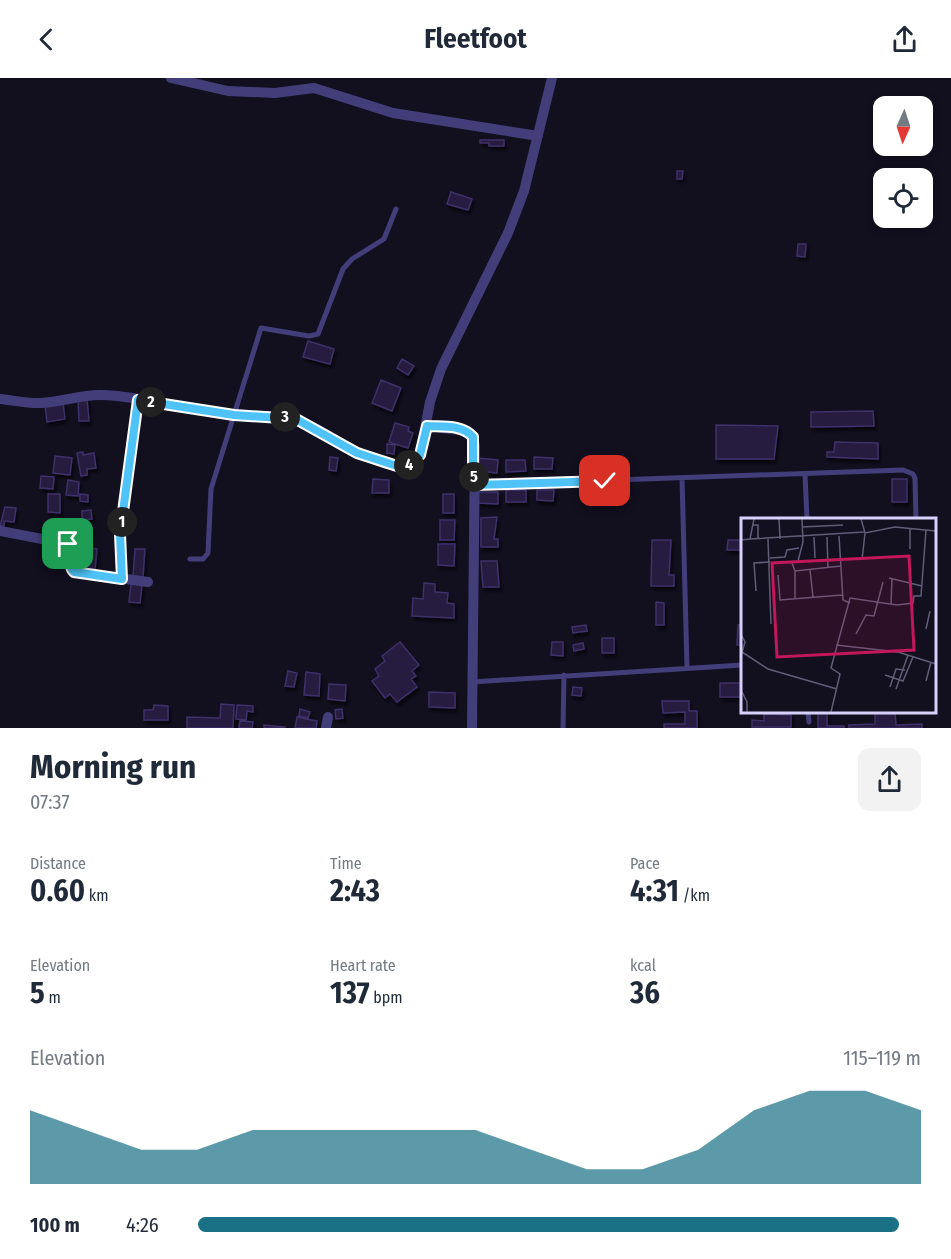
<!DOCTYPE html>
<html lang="en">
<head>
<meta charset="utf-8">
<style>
  :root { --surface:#fff; --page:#f2f2f3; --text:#1f2937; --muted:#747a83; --accent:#1a7085 }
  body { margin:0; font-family:"Fira Sans Condensed",sans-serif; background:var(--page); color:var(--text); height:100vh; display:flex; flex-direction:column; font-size:22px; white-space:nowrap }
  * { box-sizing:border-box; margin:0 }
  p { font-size:20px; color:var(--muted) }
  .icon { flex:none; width:33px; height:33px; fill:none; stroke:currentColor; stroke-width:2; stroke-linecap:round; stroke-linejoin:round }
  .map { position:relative; height:650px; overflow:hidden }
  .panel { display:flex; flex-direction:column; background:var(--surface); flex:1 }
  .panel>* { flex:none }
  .needle { width:39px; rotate:183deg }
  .controls { position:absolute; left:873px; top:18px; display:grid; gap:12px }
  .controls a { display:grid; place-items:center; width:60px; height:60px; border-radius:12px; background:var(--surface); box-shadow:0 3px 9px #0003; font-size:30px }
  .pin { position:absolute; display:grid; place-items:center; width:51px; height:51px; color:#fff; margin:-26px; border-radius:12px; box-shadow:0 3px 9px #0006 }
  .km { position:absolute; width:30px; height:30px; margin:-15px; border-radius:50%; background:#222; color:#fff; font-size:16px; line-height:30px; text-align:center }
  .round { display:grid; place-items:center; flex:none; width:63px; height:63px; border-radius:12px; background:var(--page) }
  .summary { display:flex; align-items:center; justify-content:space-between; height:102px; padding:0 30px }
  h1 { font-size:33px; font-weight:700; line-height:45px }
  .figures { display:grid; grid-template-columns:repeat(3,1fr); gap:9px; height:102px; padding:6px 30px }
  .figures div { display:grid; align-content:center }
  .figures b { font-size:30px; font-weight:700 }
  .figures small { font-size:16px; font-weight:400 }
  .figures p { font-size:16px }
  .chart { height:168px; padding:12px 30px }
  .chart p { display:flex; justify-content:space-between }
  .chart svg { width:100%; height:108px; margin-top:6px; fill:var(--accent); opacity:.7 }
  ul { padding:0 30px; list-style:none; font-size:20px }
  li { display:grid; grid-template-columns:96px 72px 1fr; align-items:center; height:45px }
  li i { height:15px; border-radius:8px; background:var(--accent) }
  header { display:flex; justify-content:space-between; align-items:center; height:78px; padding:0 30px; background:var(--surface); font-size:27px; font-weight:700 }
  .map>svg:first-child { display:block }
  .building { fill:#251c3f; stroke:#3e3069; stroke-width:1.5; filter:url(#shadow) }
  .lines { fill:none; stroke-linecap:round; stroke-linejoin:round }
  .service { stroke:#433e7a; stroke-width:5 }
  .minor { stroke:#433e7a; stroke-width:10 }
  .route-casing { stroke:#fff; stroke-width:12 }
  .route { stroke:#4fc3f7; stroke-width:8 }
  .inset-road { fill:none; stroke:#615d77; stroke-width:1.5 }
  .view { fill:#c2185b; fill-opacity:0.15; stroke:#c2185b; stroke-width:3 }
  .inset-edge { fill:none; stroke:#d8d1fb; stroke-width:3 }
</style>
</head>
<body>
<header><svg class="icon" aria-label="back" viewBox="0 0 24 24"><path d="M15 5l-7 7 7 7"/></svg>Fleetfoot<svg class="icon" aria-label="share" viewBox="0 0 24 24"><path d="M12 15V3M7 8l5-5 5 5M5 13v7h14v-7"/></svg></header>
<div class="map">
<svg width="951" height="650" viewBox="0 0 951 650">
  <defs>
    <filter id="shadow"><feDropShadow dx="2" dy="3.5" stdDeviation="1.5" flood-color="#0009"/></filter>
  </defs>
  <rect width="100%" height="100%" fill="#120f1f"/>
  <!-- building -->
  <path class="building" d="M480 62H504V68H489V65H480Z
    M677 93H683L682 101H677Z
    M451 114 472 121 468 132 447 126Z
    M798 166H806L805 179 797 178Z
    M308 263 334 271 330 286 303 279Z
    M402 281 414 288 408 297 397 290Z
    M381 302 401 310 392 333 372 325Z
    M78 321H87L89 343H79Z
    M63 325 65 341 47 344 45 327Z
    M873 333 874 348 811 349V334Z
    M395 345 409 349 408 353 413 355 408 370 389 364Z
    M716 347 778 348 774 381H716Z
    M835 364 878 365V381L827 379V374H834Z
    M387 366 395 367 394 376 387 375Z
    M83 374V377L94 375 96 390 87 391V397L81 398 77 375Z
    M55 378 72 380 70 397 53 395Z
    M330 379 338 380 336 393 329 392Z
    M534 379 553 380 552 391H534Z
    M478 380 498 382 497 395 477 393Z
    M506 382H525L526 393 506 394Z
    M41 398 54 399 53 411 40 410Z
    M373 401 389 402V415H372Z
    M892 401H907V424H892Z
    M68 402 79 404 78 418 66 417Z
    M506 412H526V424H506Z
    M537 412H554L553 423 537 422Z
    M478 414H498V426L478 425Z
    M48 416H60V435L48 434Z
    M80 416 88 417V424L80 423Z
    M443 416H454V435H443Z
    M5 429 16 430 14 444 4 443V448H0Z
    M91 432 92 441 82 442V433Z
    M497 439 494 461H498V469H481V440Z
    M440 442H455L454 462H440Z
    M83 456H89L87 469 81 468Z
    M652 462H671L669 497H674V508H651Z
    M728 462H742V472H727Z
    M438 466H455L454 488 438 487Z
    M87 470 97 471 95 492 85 491Z
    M135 471H145L143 499 133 498Z
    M481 483H497L499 509H483Z
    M424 505 435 506V514L448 515 447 525 454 526V540L412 538 413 520 423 521Z
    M131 506 142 507 140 525 129 524Z
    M656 524 664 525V547H656Z
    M586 547 587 553 573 555 572 549Z
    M738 547H742V567H737Z
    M602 560H614V575H602Z
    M400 564 419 587 412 593 416 598 411 601 417 609 397 624 390 616 385 620 372 603 379 598 375 591 385 583 382 578Z
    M552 564H563V578L551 577Z
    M583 565 584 571 574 573 573 567Z
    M288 593 297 595 294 609 285 608Z
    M306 594 320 596 319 618 304 617Z
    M720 605H742V619H720Z
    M329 606 346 607 345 623 328 621Z
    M573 609 582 610 581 618 572 617Z
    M429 614 455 615V630L429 629Z
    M662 623H689V633H697V650H664V646H685V634L663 635Z
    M221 626 234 627 233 650H187V639L220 640Z
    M154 627 168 628V642H144V632H153Z
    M237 627 253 628V634L247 633 246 642 236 641Z
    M300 631 310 634 308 640 299 638Z
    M342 631 343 640 336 641 335 632Z
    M818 634H827V648H844V650H818Z
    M875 634H895L896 647 922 646V650H849V647L875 646Z
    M764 636 791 637V649H752V642L764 643Z
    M297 639 317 643 316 650H295Z
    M240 643 253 644 252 650H239Z
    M264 647 285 649 284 650H264Z"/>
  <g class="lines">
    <!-- service -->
    <path class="service" d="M805 396 807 442
      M682 400 687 589
      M473 407 903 392 913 396 915 400 916 442
      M190 481H203L208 475 211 411 261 250 309 258 318 256 343 191 352 181 384 161 396 131
      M122 501 120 456 138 322
      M472 604 742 587
      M808 634 809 644
      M563 650 564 597"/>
    <!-- minor -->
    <path class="minor" d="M171 0 228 13 275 15 314 10 393 35 538 58
      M0 321C13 322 28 326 41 325 61 324 80 317 99 317 145 318 190 333 235 337 254 339 275 337 294 341 323 347 394 412 420 377L430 324 441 291 508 155 524 113 552 0
      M427 348 468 353 473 359 475 368 472 650
      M0 453 68 466C76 474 66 487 74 494L148 504
      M326 650 328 639"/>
  </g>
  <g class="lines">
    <!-- route casing -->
    <g class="route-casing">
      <path id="route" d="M68 466C76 474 66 486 74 494L122 501 120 456 138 322 234 337 296 341 357 375 397 388H407L420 377 427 348C442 349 462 346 473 359V407L605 403"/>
    </g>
    <!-- route -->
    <use href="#route" class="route"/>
  </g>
  <!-- overview -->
  <g transform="translate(741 440)">
    <rect width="195" height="195" fill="#120f1f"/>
    <path class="inset-road" d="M38 1 39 21M120 1 124 15 154 9 195 13M12 7H17V21M61 9 102 7M98 18 102 82 109 85M73 19 74 40M86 19 87 50M9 21 123 14M27 21 30 106M0 22 9 21 13 1M169 31V10M29 40 44 39 46 32 58 30M121 42 124 15M57 43 62 24 61 1M51 45 54 53 100 48M69 52 72 79M37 57 39 82 101 77M148 60 181 68M15 73 13 45 29 44M54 81V53M150 86 151 60M185 111 189 93M0 116 4 124 0 138M115 116 125 97 133 98 142 64M95 127 157 134 195 146M1 134 27 151 96 171M144 157 162 163 172 139M185 163 190 144M149 169 155 151 164 152M155 171 167 137M0 172 6 184V194M90 194 99 156 90 150 109 80 156 87 172 85 173 78H180L185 12"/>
    <path class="view" d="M168 38 173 132 36 139 31 45Z"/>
    <rect width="195" height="195" class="inset-edge"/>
  </g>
</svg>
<div class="controls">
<a><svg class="needle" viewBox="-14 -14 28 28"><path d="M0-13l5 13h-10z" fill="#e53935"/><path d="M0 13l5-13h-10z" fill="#747a83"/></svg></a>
<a><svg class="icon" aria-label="locate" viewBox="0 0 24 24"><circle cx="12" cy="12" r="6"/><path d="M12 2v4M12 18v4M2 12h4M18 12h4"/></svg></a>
</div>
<div class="pin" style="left:68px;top:466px;background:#1e9e55"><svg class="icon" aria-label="arrive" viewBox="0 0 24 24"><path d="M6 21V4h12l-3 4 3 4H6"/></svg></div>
<div class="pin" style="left:605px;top:403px;background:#d93025"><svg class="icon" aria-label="check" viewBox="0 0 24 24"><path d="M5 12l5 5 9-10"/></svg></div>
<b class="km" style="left:122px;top:444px">1</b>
<b class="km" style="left:151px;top:324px">2</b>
<b class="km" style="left:285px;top:339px">3</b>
<b class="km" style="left:409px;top:387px">4</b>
<b class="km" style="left:474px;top:399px">5</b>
</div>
<section class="panel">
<div class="summary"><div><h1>Morning run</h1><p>07:37</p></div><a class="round"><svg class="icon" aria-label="share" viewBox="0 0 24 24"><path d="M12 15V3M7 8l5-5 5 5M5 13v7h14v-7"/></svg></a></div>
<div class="figures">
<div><p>Distance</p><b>0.60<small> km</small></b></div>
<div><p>Time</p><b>2:43</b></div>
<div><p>Pace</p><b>4:31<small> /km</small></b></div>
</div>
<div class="figures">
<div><p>Elevation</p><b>5<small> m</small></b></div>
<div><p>Heart rate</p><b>137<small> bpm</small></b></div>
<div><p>kcal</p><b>36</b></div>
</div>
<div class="chart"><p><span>Elevation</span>115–119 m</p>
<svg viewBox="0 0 160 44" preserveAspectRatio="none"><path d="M0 44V14L10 22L20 30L30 30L40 22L50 22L60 22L70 22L80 22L90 30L100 38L110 38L120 30L130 14L140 6L150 6L160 14V44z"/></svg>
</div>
<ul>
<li><b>100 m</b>4:26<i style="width:97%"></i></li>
</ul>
</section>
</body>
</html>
